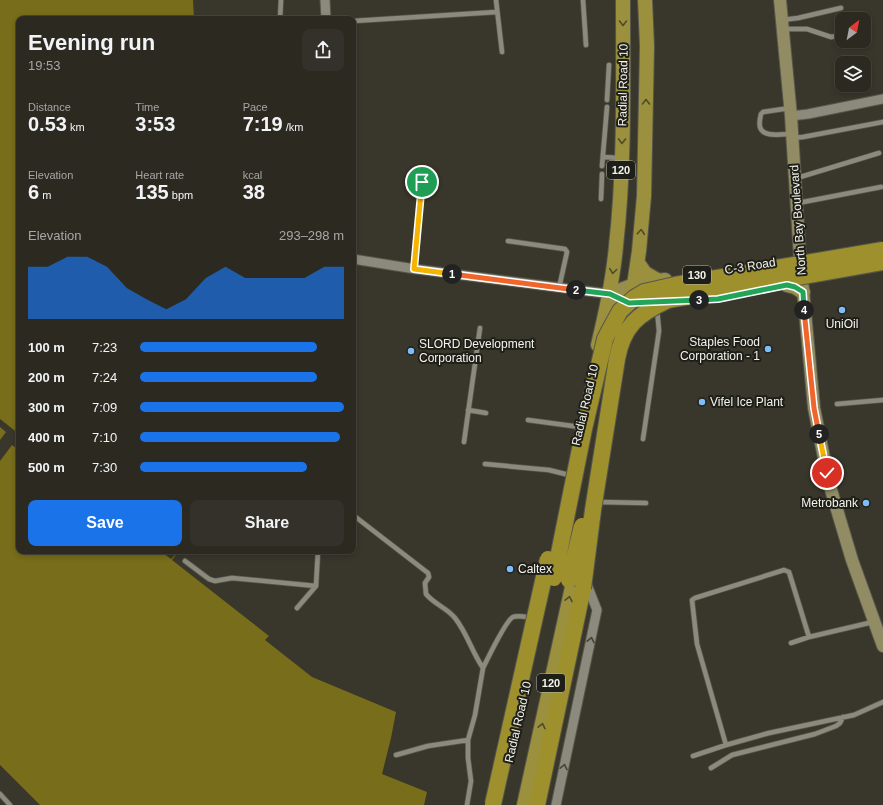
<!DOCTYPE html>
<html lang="en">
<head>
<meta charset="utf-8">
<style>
  :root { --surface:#2b2920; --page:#333129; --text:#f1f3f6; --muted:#a6a6a5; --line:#47453e; --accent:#1a73e8 }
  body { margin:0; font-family:Arial,sans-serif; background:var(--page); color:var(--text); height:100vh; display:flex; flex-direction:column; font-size:15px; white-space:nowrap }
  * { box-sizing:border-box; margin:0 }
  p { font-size:13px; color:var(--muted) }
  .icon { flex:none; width:22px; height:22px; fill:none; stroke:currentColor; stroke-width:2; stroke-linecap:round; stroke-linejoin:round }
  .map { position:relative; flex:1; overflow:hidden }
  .details { position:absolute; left:16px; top:16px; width:340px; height:538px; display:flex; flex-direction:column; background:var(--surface); border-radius:8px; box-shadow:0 2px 6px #0003,0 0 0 1px var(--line) }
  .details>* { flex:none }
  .needle { width:26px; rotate:32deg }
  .controls { position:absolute; left:835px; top:12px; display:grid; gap:8px }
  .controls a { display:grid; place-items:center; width:36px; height:36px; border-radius:8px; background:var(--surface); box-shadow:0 2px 6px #0003,0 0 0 1px var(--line); font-size:20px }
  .pin { position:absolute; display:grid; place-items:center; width:34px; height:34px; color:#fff; margin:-17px; border:2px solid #fff; border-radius:50%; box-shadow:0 1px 4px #0007 }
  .km { position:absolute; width:20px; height:20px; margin:-10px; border-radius:50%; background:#222; color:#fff; font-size:11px; line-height:20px; text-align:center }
  .round { display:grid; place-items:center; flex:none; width:42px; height:42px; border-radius:8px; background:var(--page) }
  .overview { display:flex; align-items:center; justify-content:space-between; height:68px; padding:0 12px }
  h1 { font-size:22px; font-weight:600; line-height:30px }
  .figures { display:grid; grid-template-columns:repeat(3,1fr); gap:6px; height:68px; padding:4px 12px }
  .figures div { display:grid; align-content:center }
  .figures b { font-size:20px; font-weight:600 }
  .figures small { font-size:11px; font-weight:400 }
  .figures p { font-size:11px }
  .chart { height:112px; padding:8px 12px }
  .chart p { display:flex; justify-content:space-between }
  .chart svg { width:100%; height:72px; margin-top:4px; fill:var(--accent); opacity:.7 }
  .primary-button { display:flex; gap:8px; margin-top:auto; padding:8px 12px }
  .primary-button a { flex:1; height:46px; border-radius:8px; background:var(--accent); color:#fff; font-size:16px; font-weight:600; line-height:46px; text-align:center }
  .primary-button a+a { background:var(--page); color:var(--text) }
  ul { padding:0 12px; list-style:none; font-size:13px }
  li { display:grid; grid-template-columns:64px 48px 1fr; align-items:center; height:30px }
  li i { height:10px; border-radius:5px; background:var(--accent) }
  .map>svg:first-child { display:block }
  .water { fill:#776d1a }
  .pier { fill:#39372b }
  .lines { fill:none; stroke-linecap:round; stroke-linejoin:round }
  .service-casing { stroke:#57564b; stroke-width:6 }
  .minor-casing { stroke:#57564b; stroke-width:11 }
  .secondary-casing { stroke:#57564b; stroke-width:14 }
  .primary-casing { stroke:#57564b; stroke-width:16 }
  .trunk-casing { stroke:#57564b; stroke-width:16 }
  .motorway-casing { stroke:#57564b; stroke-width:18 }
  .service { stroke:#8b8a7c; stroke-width:4.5 }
  .minor { stroke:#8b8a7c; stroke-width:9 }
  .secondary { stroke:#918c64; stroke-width:12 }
  .primary { stroke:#968e4d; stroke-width:14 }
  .trunk { stroke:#9a903d; stroke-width:14 }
  .motorway { stroke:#9e912d; stroke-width:16 }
  .motorway-bridge-casing { stroke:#57564b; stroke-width:18; stroke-linecap:butt }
  .motorway-bridge { stroke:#9e912d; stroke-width:16 }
  .oneway { stroke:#504c27 }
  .oneway2 { stroke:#45443c }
  .split-1-casing { stroke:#fff; stroke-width:8 }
  .split-2-casing { stroke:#fff; stroke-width:8 }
  .split-3-casing { stroke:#fff; stroke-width:8 }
  .split-4-casing { stroke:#fff; stroke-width:8 }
  .split-5-casing { stroke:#fff; stroke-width:8 }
  .split-6-casing { stroke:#fff; stroke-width:8 }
  .split-1 { stroke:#f5b400; stroke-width:5 }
  .split-2 { stroke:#f0652b; stroke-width:5 }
  .split-3 { stroke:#22a559; stroke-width:5 }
  .split-4 { stroke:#22a559; stroke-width:5 }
  .split-5 { stroke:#f0652b; stroke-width:5 }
  .split-6 { stroke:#f5b400; stroke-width:5 }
  .poi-dot { fill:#7ebdf9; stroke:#1f1f19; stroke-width:1.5 }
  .labels { text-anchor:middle; stroke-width:4; stroke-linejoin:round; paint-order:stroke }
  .shield { fill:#1f1f19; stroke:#b4b3ac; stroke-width:1 }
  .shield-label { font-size:11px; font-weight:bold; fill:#f4f3eb }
  .street-label { font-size:12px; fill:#f4f3eb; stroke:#1f1f19 }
  .poi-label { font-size:12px; fill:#f4f3eb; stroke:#1f1f19; text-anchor:start }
</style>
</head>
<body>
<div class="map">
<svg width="883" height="805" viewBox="0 0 883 805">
  <rect width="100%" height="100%" fill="#39372b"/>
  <!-- water -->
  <path class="water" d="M0 0H193L194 19H19V551H179L172 560 269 636 265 640 312 677 396 712 391 738 382 774 427 792 424 805H40L0 765Z"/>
  <!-- pier -->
  <path class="pier" d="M0 419 19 434V450L12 445 0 461V440L6 432 0 427Z
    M160 551H171L176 554 171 559Z"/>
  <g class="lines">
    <!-- service casing -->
    <g class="service-casing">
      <path id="service" d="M496 0 502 52
        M583 0 586 45
        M280 19 281 0
        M782 20 798 18 841 8
        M353 21 497 12
        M784 29H807L831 37 842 35
        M864 32 867 31
        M607 100 609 65
        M790 108 763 112 761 114C760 118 759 123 760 127 763 138 782 134 791 134
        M792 138 803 137 883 122
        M603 157 620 158
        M602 166 607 107
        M797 178 879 153
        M601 199 602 174
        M798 203 881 187
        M508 241 565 249 567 252 559 288
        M415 269 422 182
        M837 404 883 400
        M468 410 486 413
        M528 420 580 427
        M643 439 659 331 657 309
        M464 442 480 328
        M485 464 549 470 569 475
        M598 502 646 503
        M353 515 428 573 429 577 425 583 426 594C434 604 447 608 455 618 467 633 472 652 483 668L475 715 468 740V758L471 781 467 805
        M185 561 209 579 215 581 232 578 316 586
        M297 608 316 586 318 551
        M791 643 809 637 873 622
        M483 668C488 658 506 620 513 617 518 615 526 617 531 618
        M726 745 697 644 692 600 695 598 784 570 789 572 809 637
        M396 755 428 746 468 740
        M693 756 726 745 769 733 854 715 883 702
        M711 768 732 755 815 734 836 726 840 723 843 717
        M0 794 10 805"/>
    </g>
    <!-- minor casing -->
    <g class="minor-casing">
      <path id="minor" d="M325 0 326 19
        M791 116 808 114 883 99
        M353 259 415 269 610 294
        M556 805 597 610 586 582"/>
    </g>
    <!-- secondary casing -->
    <g class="secondary-casing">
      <path id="secondary" d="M780 0 791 116 800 258 814 408 829 483 852 560 883 646"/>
    </g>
    <!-- primary casing -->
    <g class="primary-casing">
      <path id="primary" d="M787 285 795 287 803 292
        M610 294 629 303 665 301
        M610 294 634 285 665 280"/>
    </g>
    <!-- trunk casing -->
    <g class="trunk-casing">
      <path id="trunk" d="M638 263 645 273 659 281
        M618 340 634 285 639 251 644 196 647 46 645 0
        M598 345C606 312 613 280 616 246 625 165 623 82 623 0
        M524 805 576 569"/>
    </g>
    <!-- motorway casing -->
    <g class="motorway-casing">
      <path id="motorway" d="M537 805 583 588"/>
    </g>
    <!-- service -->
    <use href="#service" class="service"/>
    <!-- minor -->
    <use href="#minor" class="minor"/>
    <!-- secondary -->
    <use href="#secondary" class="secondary"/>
    <!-- primary -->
    <use href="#primary" class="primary"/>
    <!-- trunk -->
    <use href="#trunk" class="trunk"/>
    <!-- motorway -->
    <use href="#motorway" class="motorway"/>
    <!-- motorway-bridge casing -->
    <g class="motorway-bridge-casing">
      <path id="motorway-bridge" d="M554 578 584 429 605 339 609 331 620 311 634 298 644 292 675 285 883 250
        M569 580 582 526
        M583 588 593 510 617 359C623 326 638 314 668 300L883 262
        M493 804 548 559"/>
    </g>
    <!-- motorway-bridge -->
    <use href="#motorway-bridge" class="motorway-bridge"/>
  </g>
  <!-- one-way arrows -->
  <defs><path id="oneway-chevron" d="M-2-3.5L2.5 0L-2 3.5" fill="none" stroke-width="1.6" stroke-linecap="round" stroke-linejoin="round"/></defs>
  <g class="oneway">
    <use href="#oneway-chevron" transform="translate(623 23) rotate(90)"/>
    <use href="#oneway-chevron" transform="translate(646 102) rotate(-90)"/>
    <use href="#oneway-chevron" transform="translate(622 141) rotate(91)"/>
    <use href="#oneway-chevron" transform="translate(641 232) rotate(-85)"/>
    <use href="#oneway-chevron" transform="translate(613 271) rotate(98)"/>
    <use href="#oneway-chevron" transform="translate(569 599) rotate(-78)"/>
    <use href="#oneway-chevron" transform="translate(542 726) rotate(-78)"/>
  </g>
  <g class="oneway2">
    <use href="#oneway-chevron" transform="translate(591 640) rotate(-78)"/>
    <use href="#oneway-chevron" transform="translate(564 767) rotate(-78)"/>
  </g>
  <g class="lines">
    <!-- split-1 casing -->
    <g class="split-1-casing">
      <path id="split-1" d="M422 182 414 269 452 274"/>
    </g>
    <!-- split-2 casing -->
    <g class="split-2-casing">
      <path id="split-2" d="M452 274 576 290"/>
    </g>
    <!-- split-3 casing -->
    <g class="split-3-casing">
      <path id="split-3" d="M576 290 610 294 629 303 699 300"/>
    </g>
    <!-- split-4 casing -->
    <g class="split-4-casing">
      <path id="split-4" d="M699 300 718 299 787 285 795 287 803 292 804 310"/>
    </g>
    <!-- split-5 casing -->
    <g class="split-5-casing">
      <path id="split-5" d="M804 310 814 408 819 434"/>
    </g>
    <!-- split-6 casing -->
    <g class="split-6-casing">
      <path id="split-6" d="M819 434 827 473"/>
    </g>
    <!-- split-1 -->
    <use href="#split-1" class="split-1"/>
    <!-- split-2 -->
    <use href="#split-2" class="split-2"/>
    <!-- split-3 -->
    <use href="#split-3" class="split-3"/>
    <!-- split-4 -->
    <use href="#split-4" class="split-4"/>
    <!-- split-5 -->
    <use href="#split-5" class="split-5"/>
    <!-- split-6 -->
    <use href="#split-6" class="split-6"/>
  </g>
  <!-- markers -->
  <g class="poi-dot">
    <circle cx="842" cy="310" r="4"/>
    <circle cx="768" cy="349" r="4"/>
    <circle cx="411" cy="351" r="4"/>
    <circle cx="702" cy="402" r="4"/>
    <circle cx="866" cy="503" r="4"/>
    <circle cx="510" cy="569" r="4"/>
  </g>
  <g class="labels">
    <!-- shield labels -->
    <g class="shield">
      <rect x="607" y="161" width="28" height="18" rx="3"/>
      <rect x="683" y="266" width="28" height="18" rx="3"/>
      <rect x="537" y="674" width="28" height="18" rx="3"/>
    </g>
    <g class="shield-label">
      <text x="621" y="174">120</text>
      <text x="697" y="279">130</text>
      <text x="551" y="687">120</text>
    </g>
    <!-- street labels -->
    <g class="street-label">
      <text transform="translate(623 85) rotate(-89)" y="4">Radial Road 10</text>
      <text transform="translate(798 220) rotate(-94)" y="4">North Bay Boulevard</text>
      <text transform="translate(750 266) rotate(-9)" y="4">C-3 Road</text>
      <text transform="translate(585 405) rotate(-77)" y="4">Radial Road 10</text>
      <text transform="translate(518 722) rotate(-77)" y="4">Radial Road 10</text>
    </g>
    <!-- poi labels -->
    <g class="poi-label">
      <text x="842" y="328" text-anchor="middle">UniOil</text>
      <text x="760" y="346" text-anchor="end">Staples Food<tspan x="760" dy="14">Corporation - 1</tspan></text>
      <text x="419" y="348">SLORD Development<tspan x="419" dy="14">Corporation</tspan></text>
      <text x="710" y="406">Vifel Ice Plant</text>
      <text x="858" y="507" text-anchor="end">Metrobank</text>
      <text x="518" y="573">Caltex</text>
    </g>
  </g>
</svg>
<div class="controls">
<a><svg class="needle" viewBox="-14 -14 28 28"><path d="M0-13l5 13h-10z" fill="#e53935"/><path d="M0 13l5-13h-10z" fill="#a6a6a5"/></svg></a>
<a><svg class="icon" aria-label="layers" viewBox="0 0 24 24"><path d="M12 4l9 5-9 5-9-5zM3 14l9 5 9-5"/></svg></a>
</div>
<div class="pin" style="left:422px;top:182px;background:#1e9e55"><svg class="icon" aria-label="arrive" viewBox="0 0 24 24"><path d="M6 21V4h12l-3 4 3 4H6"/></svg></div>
<div class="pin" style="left:827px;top:473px;background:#d93025"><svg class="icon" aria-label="check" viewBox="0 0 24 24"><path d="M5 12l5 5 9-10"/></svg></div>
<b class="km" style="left:452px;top:274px">1</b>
<b class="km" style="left:576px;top:290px">2</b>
<b class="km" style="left:699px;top:300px">3</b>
<b class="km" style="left:804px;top:310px">4</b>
<b class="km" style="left:819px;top:434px">5</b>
<section class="details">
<div class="overview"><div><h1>Evening run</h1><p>19:53</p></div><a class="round"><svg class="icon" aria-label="share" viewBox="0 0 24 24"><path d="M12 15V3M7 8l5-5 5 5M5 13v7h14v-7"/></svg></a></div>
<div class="figures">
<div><p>Distance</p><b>0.53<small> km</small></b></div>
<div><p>Time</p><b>3:53</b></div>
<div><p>Pace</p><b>7:19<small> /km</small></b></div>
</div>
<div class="figures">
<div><p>Elevation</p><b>6<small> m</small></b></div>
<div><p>Heart rate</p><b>135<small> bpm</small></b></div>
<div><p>kcal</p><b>38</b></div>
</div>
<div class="chart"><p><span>Elevation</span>293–298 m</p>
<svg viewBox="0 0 160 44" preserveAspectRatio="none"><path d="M0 44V12L10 12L20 6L30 6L40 12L50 25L60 32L70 38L80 32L90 19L100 12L110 19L120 19L130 19L140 19L150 12L160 12V44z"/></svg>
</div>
<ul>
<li><b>100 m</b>7:23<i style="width:87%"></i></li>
<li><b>200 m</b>7:24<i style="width:87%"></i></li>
<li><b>300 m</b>7:09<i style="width:100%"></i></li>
<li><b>400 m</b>7:10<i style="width:98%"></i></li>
<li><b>500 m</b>7:30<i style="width:82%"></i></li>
</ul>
<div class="primary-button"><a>Save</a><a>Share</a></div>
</section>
</div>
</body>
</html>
